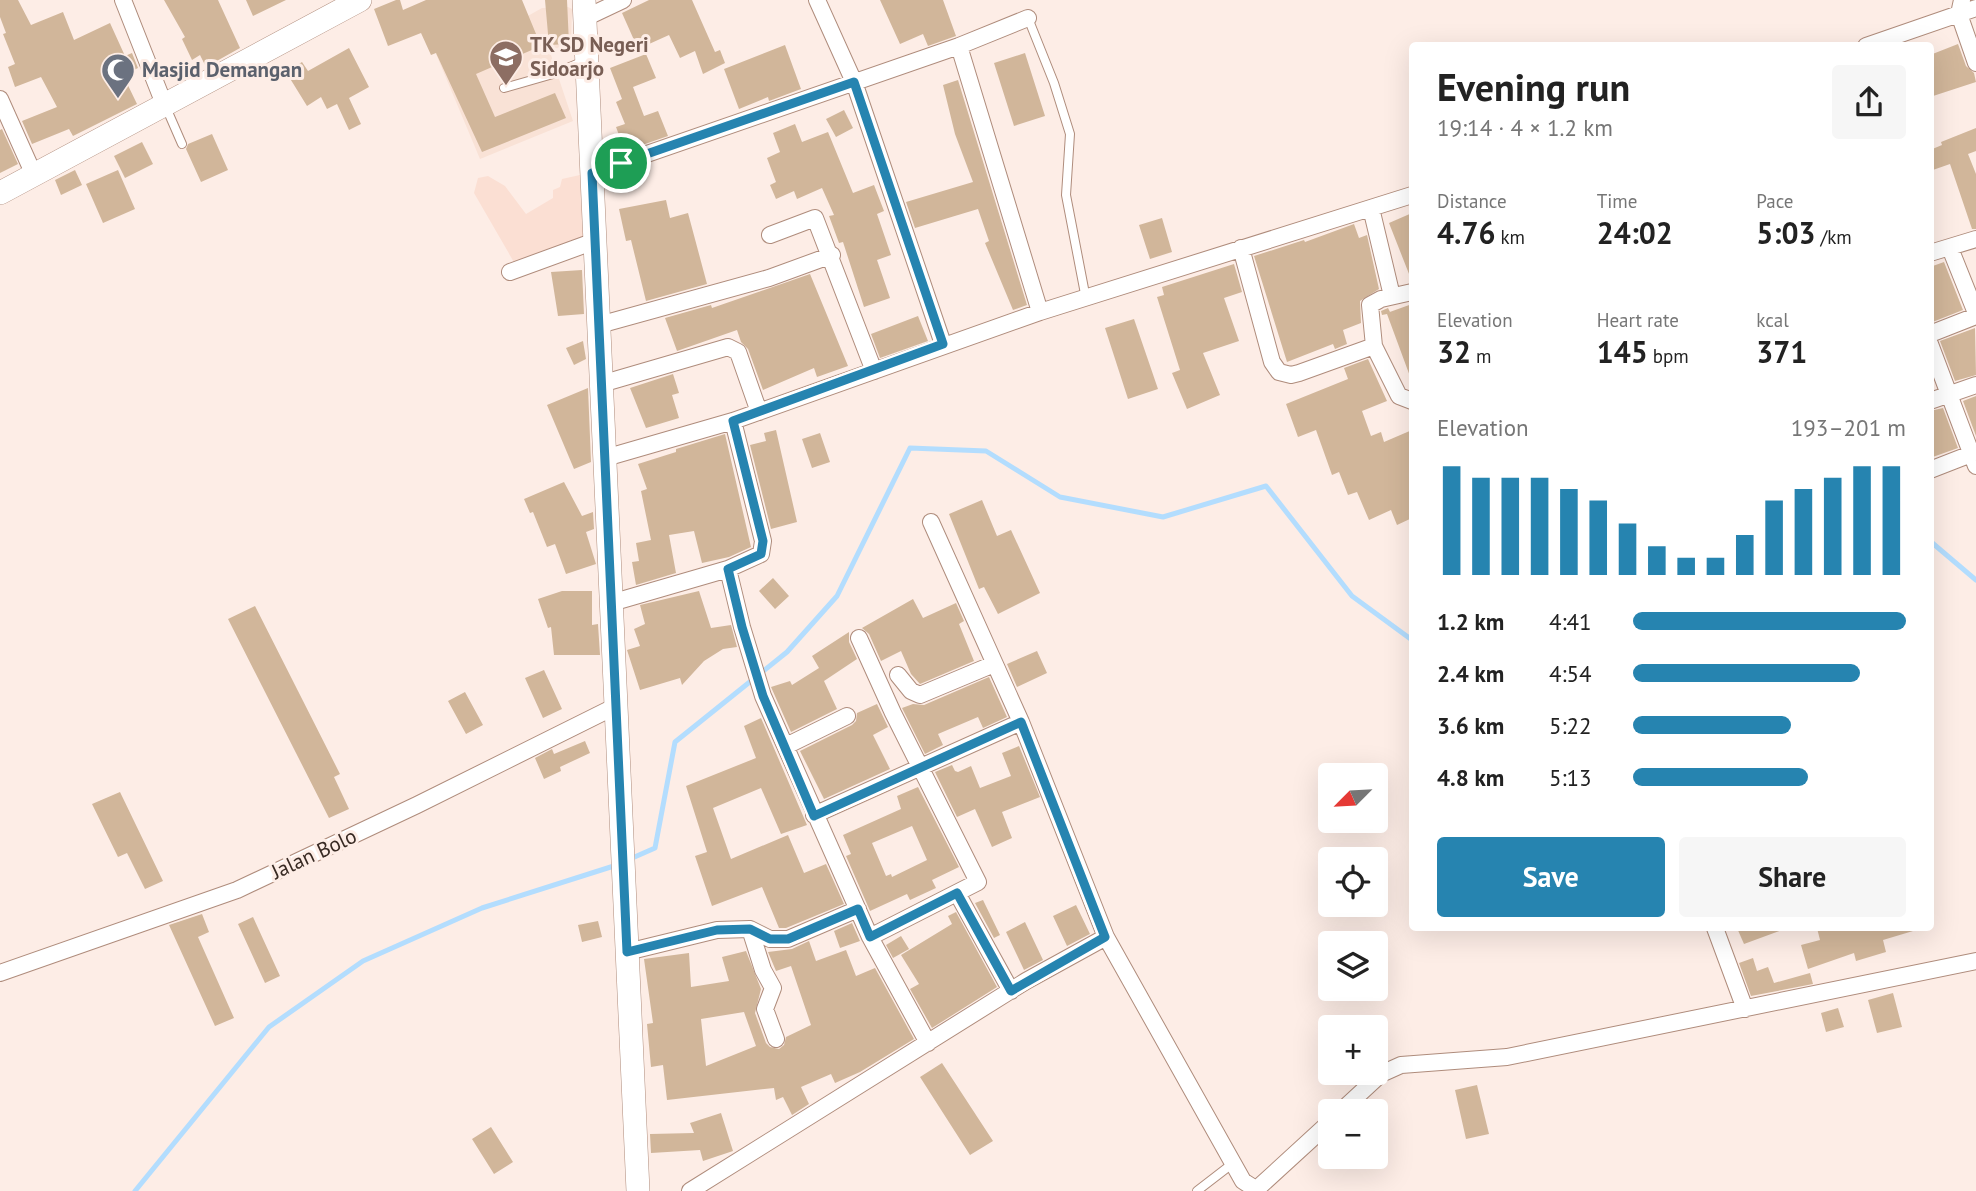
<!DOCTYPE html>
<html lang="en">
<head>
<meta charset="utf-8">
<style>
  :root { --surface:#fff; --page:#f6f6f6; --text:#222; --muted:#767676; --accent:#2684b0 }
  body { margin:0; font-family:"PT Sans",sans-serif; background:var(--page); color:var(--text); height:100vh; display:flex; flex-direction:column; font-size:26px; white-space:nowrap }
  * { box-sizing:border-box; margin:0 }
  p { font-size:23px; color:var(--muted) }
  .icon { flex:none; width:38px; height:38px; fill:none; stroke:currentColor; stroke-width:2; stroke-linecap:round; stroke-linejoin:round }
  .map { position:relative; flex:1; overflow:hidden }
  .sheet { position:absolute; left:1409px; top:42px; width:525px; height:889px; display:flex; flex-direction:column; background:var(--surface); border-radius:7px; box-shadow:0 7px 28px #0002 }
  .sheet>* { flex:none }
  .needle { width:46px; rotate:246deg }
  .buttons { position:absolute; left:1318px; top:763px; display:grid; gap:14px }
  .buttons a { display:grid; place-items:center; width:70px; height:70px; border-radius:7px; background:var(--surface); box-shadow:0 7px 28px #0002; font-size:35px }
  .pin { position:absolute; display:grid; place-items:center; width:60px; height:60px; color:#fff; margin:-30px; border:4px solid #fff; border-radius:50%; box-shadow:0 2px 7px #0007 }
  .round { display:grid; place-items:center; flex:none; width:74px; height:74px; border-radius:7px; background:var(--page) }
  .summary { display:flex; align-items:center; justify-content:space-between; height:119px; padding:0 28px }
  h1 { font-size:38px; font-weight:700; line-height:52px }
  .figures { display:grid; grid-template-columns:repeat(3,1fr); gap:10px; height:119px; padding:7px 28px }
  .figures div { display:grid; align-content:center }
  .figures b { font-size:30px; font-weight:700 }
  .figures small { font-size:19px; font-weight:400 }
  .figures p { font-size:19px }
  .chart { height:196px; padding:14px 28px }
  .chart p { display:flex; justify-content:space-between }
  .chart svg { width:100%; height:126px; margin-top:7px; stroke:var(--accent); stroke-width:6 }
  .primary-button { display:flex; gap:14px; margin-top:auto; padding:14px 28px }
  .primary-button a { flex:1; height:80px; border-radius:7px; background:var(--accent); color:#fff; font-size:28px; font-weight:700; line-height:80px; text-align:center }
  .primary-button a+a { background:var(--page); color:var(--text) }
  ul { padding:0 28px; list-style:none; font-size:23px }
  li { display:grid; grid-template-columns:112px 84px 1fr; align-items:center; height:52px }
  li i { height:18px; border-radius:9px; background:var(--accent) }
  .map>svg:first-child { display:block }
  .built { fill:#fbdfd3 }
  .education { fill:#f9e2d6 }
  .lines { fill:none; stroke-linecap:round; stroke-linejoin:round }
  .stream { stroke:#b3ddfe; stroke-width:5 }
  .building { fill:#d1b69a; fill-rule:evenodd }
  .lane-casing { stroke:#af8c7c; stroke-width:10 }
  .street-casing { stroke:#af8c7c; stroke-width:18 }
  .secondary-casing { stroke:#af8c7c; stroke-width:24 }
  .lane { stroke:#fff; stroke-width:8 }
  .street { stroke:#fff; stroke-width:16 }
  .secondary { stroke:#fff; stroke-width:23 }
  .route-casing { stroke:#fff; stroke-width:14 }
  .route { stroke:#2684b0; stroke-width:9 }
  .labels { text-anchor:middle; stroke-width:6; stroke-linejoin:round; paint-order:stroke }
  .education-label { font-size:21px; font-weight:bold; fill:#785e54; stroke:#fdede6; text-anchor:start }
  .worship-label { font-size:21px; font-weight:bold; fill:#5b616d; stroke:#fdede6; text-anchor:start }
  .street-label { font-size:21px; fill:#372922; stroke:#fdede6 }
</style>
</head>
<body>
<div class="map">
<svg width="1976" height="1191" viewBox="0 0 1976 1191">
  <rect width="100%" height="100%" fill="#fdede6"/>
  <!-- built -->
  <path class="built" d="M580 175 584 238 515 264 474 193 478 178 488 176 505 186 526 214 553 198V190L560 187 562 179Z"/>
  <!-- education -->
  <path class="education" d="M568 7 572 9 571 47 549 49 573 121 480 159 436 54 526 17 542 8Z"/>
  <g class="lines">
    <!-- stream -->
    <path class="stream" d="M1930 541 1976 580
      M630 859 655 848 675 742 787 652 837 596 910 448 986 451 1060 497 1163 517 1266 486 1352 596 1412 640
      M135 1191 269 1027 363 961 482 908 617 865"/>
  </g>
  <!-- building -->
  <path class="building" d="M0 0H18L31 25 63 12 74 40 110 23 125 56 132 53 138 68 123 75 137 104 73 136 69 129 32 144 22 121 57 107 41 77 15 87 8 67 15 64 3 34 6 33 0 17Z
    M164 0H218L240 48 206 67 200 55 192 60 182 39 185 37Z
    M246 0H286L253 16Z
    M396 0H400L403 10 426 0H522L541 46 476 74 495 117 555 93 566 118 482 152 436 53 431 55 421 33 388 46 374 9Z
    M545 0H567L569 44 549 45Z
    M649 0H692L715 52 720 50 725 63 703 74 695 51 680 58 669 35 638 49 622 13Z
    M880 0H943L956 36 928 46 923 34 900 44Z
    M1958 44 1966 66 1974 73 1976 82 1930 97V55Z
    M785 45 801 89 769 101 768 97 739 109 724 69Z
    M349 48 369 87 349 98 361 124 349 130 337 104 327 109 321 97 307 106 286 72 302 62 308 71Z
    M1025 53 1045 116 1014 126 994 63Z
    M646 54 656 78 633 87 644 116 658 111 668 136 625 151 616 127 625 124 616 102 622 99 610 68Z
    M958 80 1027 305 1013 310 985 243 989 241 978 209 915 228 906 202 973 182 955 134 943 85Z
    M844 110 853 128 836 137 826 119Z
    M795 124 802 142 828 132 853 193 874 185 884 211 877 214 891 255 877 260 890 298 864 307 843 242 839 243 829 216 834 215 822 188 797 199 794 191 776 199 770 185 776 182 767 158 780 152 773 133Z
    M1976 128V151L1968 154 1976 174V229H1972L1950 164 1930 171V150L1942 145 1941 142Z
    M2 129 18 164 0 173V130Z
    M212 134 228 170 201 182 186 149 188 144Z
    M142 142 153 164 125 178 114 156Z
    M75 170 82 185 61 195 55 180Z
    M118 170 135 209 103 223 86 184Z
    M666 200 670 218 688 213 707 284 646 301 631 240 626 241 619 209Z
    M1412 213V279H1411L1389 223Z
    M1162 218 1172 252 1150 259 1139 225Z
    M1354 224 1359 238 1367 235 1379 289 1360 301 1361 323 1343 330 1347 344 1335 349 1333 344 1287 362 1254 256 1304 240 1305 242Z
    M1944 262 1963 310 1930 323V267Z
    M1234 264 1242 292 1224 298 1239 341 1203 353 1220 395 1187 409 1172 373 1180 370 1157 297 1164 295 1162 287Z
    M582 270 584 314 558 316 551 272Z
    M810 274 848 366 817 377 814 368 763 390 748 349 741 342 737 330 677 351 665 318 711 305 712 308Z
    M1412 304V378L1411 379 1387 314 1382 315 1381 311 1388 308 1390 312 1387 313Z
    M918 316 928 341 880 358 871 334Z
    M1134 319 1158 389 1128 399 1105 328Z
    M1975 328 1976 375 1955 381 1940 341Z
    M583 341 586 359 574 365 566 348Z
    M1368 359 1387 401 1362 411 1371 436 1381 432 1384 442 1412 430V518L1397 525 1391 510 1369 520 1357 492 1348 495 1339 472 1332 475 1316 430 1298 437 1286 404 1348 379 1344 368Z
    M673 374 679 393 672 395 679 418 646 428 630 388Z
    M588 388 591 462 574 469 547 405Z
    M1976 396V436L1963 401Z
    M1943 408 1958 448 1930 458V411Z
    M776 430 797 522 771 529 750 445 766 441 764 433Z
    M820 433 830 462 812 468 802 439Z
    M725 434 751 547 729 557 702 563 694 531 669 535 676 573 636 585 632 562 639 561 636 543 651 540 641 491 647 489 638 464 676 452V449Z
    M564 482 582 516 593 512 594 529 586 532 596 564 566 574 555 544 547 547 533 512 530 513 524 499Z
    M982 500 997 536 1011 530 1040 593 998 614 984 587 979 589 949 514Z
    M773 578 789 596 775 609 759 591Z
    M562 591H592V625L598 624 600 655H554L551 627 548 628 538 599Z
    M699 591 711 628 731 625 737 647 723 649 704 661 682 685 680 678 640 690 627 650 640 646 634 629 645 624 640 605Z
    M913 599 923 618 956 603 964 621 959 624 974 661 920 684 911 674 901 651 881 661 869 634 862 628Z
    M255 606 340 774 334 777 349 809 329 818 228 619Z
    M849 632V642L857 659 824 681 837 709 791 732 771 687 790 681 792 685 819 668 812 656Z
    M1037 651 1047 673 1017 687 1007 664Z
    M544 670 562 709 543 718 525 678Z
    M989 677 1007 717 983 728 978 717 938 734 943 745 925 754 902 708 913 704 924 705Z
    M465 692 483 725 466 734 448 701Z
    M877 704 888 727 873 735 890 769 824 799 800 751 852 725 856 721 857 713Z
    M761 718 807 825 781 834 761 788 713 808 731 859 788 835 804 873 826 864 844 904 786 928H779L762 887 712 906 695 856 707 852 686 786 756 758 744 726Z
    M585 741 590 753 560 767 561 771 544 779 535 758 552 749 554 754Z
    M1019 746 1040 797 1002 812 1012 838 992 847 975 809 957 817 935 772 952 765 955 771 958 772 971 766 980 788 1011 776 1002 753Z
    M918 787 959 867 932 880 936 888 910 900 907 894 870 911 846 856 851 854 843 835 901 809 897 796ZM912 826 927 860 892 877 891 874 886 876 872 843Z
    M120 792 163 881 145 889 127 853 118 857 92 804Z
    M983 900 1000 935 994 938 975 903Z
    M1076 905 1090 934 1067 946 1053 916Z
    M956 912 997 987 932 1028 910 989 919 984 901 955 952 924 948 916Z
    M202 914 209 932 198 937 234 1018 215 1026 169 925Z
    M253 917 280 976 265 983 238 924Z
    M598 921 602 937 582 942 578 925Z
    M1025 922 1043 960 1024 970 1006 932Z
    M852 923 860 941 840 948 834 931Z
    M1737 928H1785V929L1744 944Z
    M1817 928H1913V931L1883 940 1886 952 1856 961 1854 953 1808 969 1801 945 1820 940Z
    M901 936 909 949 893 958 886 945Z
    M809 941 816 961 846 950 856 976 875 968 914 1039 860 1072 835 1083 831 1074 801 1087 809 1104 792 1115 783 1097 776 1100 774 1088 667 1100 663 1065 651 1067 647 1024 653 1023 644 959 689 953 691 987 729 981 722 957 746 951 761 989 755 1013 766 1043 770 1047 779 1049 784 1045 786 1037 811 1025 791 966 776 971 768 952 792 949ZM744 1012 756 1046 706 1066 701 1019Z
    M1753 958 1757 971 1768 967 1774 983 1810 973 1813 984 1751 996 1739 963Z
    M1893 993 1902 1027 1877 1033 1868 1000Z
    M1838 1008 1844 1027 1826 1032 1821 1013Z
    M942 1063 993 1141 970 1155 920 1077Z
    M1477 1085 1489 1134 1466 1139 1455 1090Z
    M721 1113 733 1151 703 1161 700 1150 651 1153 650 1134 694 1133 690 1123Z
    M491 1127 513 1162 494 1174 472 1139Z"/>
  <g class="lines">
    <!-- lane casing -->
    <g class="lane-casing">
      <path id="lane" d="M1028 18 1054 83 1070 134 1066 195 1086 299
        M504 88 553 74 584 61
        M165 105 182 144
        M1197 1191 1232 1164"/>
    </g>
    <!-- street casing -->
    <g class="street-casing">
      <path id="street" d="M123 0 164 104
        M817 0 854 82 943 344
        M1962 0 1959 14 1976 63
        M585 18 623 0
        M959 46 1040 312
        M1866 46 1976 8
        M0 99 34 175
        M592 173 959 46 1028 18
        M1371 208 1392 296
        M770 235 815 218 874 371
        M1241 248 1272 362 1279 372 1291 375 1299 373 1374 346 1370 305 1381 299 1412 292
        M1950 248 1976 313
        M1930 253 1976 239
        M510 272 595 241
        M599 325 769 278 832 255
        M1930 334 1976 316
        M1930 344 1976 466
        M1374 346 1399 396 1412 401
        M601 384 728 347 738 352 759 412
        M1930 401 1976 385
        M733 421 763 541 761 554 728 569 742 627 763 696 870 937 928 1043
        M605 458 733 421 1040 312 1412 195
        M1930 470 1971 454
        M931 522 1021 722 1106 937
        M611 603 728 569
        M859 638 893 713 978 882 870 937
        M898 675 911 691 920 695 994 664
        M786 746 847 716
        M814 815 1021 722
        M957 893 1011 991
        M1715 928 1745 1009
        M750 929 763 970 773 988 765 1009 776 1039
        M627 952 717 930 750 929 770 939H788L858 909
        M0 973 237 890 417 805 616 706
        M1341 1111 1381 1074 1401 1065 1507 1057 1976 961
        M690 1191 1026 981 1106 937 1243 1181 1254 1188 1259 1187 1330 1122"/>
    </g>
    <!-- secondary casing -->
    <g class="secondary-casing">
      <path id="secondary" d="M584 0 638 1191
        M0 193 360 0"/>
    </g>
    <!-- lane -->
    <use href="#lane" class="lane"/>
    <!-- street -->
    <use href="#street" class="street"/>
    <!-- secondary -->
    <use href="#secondary" class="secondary"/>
  </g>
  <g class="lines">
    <!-- route casing -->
    <g class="route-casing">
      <path id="route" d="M854 82 943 344 733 421 763 541 761 554 728 569 742 627 763 696 814 816 1021 722 1105 937 1011 991 957 893 870 937 858 909 788 939H770L750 929 717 930 627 952 592 173Z"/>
    </g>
    <!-- route -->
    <use href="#route" class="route"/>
  </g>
  <!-- icons -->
  <defs>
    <g id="school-pin" transform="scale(1.75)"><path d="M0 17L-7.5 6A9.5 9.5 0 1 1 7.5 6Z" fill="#8d6e63" stroke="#fdede6"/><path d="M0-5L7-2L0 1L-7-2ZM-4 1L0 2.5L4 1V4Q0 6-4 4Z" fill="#fff"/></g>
    <g id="mosque-pin" transform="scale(1.75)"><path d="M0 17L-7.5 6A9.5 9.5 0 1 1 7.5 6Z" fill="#6b7280" stroke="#fdede6"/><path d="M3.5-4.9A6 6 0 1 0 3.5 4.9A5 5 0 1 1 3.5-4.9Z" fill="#fff"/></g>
  </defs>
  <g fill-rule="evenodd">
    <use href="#school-pin" x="506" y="57"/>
    <use href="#mosque-pin" x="118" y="70"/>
  </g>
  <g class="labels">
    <!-- education labels -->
    <g class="education-label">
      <text x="530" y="52">TK SD Negeri<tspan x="530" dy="24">Sidoarjo</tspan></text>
    </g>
    <!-- worship labels -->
    <g class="worship-label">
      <text x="142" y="77">Masjid Demangan</text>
    </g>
    <!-- street labels -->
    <g class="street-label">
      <text transform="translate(314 854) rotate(-25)" y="7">Jalan Bolo</text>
    </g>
  </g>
</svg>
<div class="buttons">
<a><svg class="needle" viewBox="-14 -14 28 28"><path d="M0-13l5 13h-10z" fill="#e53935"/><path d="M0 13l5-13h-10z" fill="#767676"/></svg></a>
<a><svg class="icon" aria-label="locate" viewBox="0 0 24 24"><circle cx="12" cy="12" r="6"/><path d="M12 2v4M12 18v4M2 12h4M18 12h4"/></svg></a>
<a><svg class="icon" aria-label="layers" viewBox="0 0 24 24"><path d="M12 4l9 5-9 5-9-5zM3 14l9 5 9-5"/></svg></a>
<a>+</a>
<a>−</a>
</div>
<div class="pin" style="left:621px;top:163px;background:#1e9e55"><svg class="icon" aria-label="arrive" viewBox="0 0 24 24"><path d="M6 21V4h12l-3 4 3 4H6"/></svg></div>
<section class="sheet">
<div class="summary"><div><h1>Evening run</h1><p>19:14 · 4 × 1.2 km</p></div><a class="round"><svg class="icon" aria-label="share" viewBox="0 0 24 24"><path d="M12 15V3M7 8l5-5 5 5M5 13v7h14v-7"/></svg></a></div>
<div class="figures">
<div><p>Distance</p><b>4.76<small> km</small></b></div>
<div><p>Time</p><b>24:02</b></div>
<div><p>Pace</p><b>5:03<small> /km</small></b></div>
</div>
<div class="figures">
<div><p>Elevation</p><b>32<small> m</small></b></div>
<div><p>Heart rate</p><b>145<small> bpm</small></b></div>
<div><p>kcal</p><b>371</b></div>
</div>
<div class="chart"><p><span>Elevation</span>193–201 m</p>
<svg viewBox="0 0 160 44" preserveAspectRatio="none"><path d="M5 44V6M15 44V10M25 44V10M35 44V10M45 44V14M55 44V18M65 44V26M75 44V34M85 44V38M95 44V38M105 44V30M115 44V18M125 44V14M135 44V10M145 44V6M155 44V6"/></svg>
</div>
<ul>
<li><b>1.2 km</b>4:41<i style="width:100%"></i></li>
<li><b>2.4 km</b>4:54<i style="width:83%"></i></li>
<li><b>3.6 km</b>5:22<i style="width:58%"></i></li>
<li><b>4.8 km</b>5:13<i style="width:64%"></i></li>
</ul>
<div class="primary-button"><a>Save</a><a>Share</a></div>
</section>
</div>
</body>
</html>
